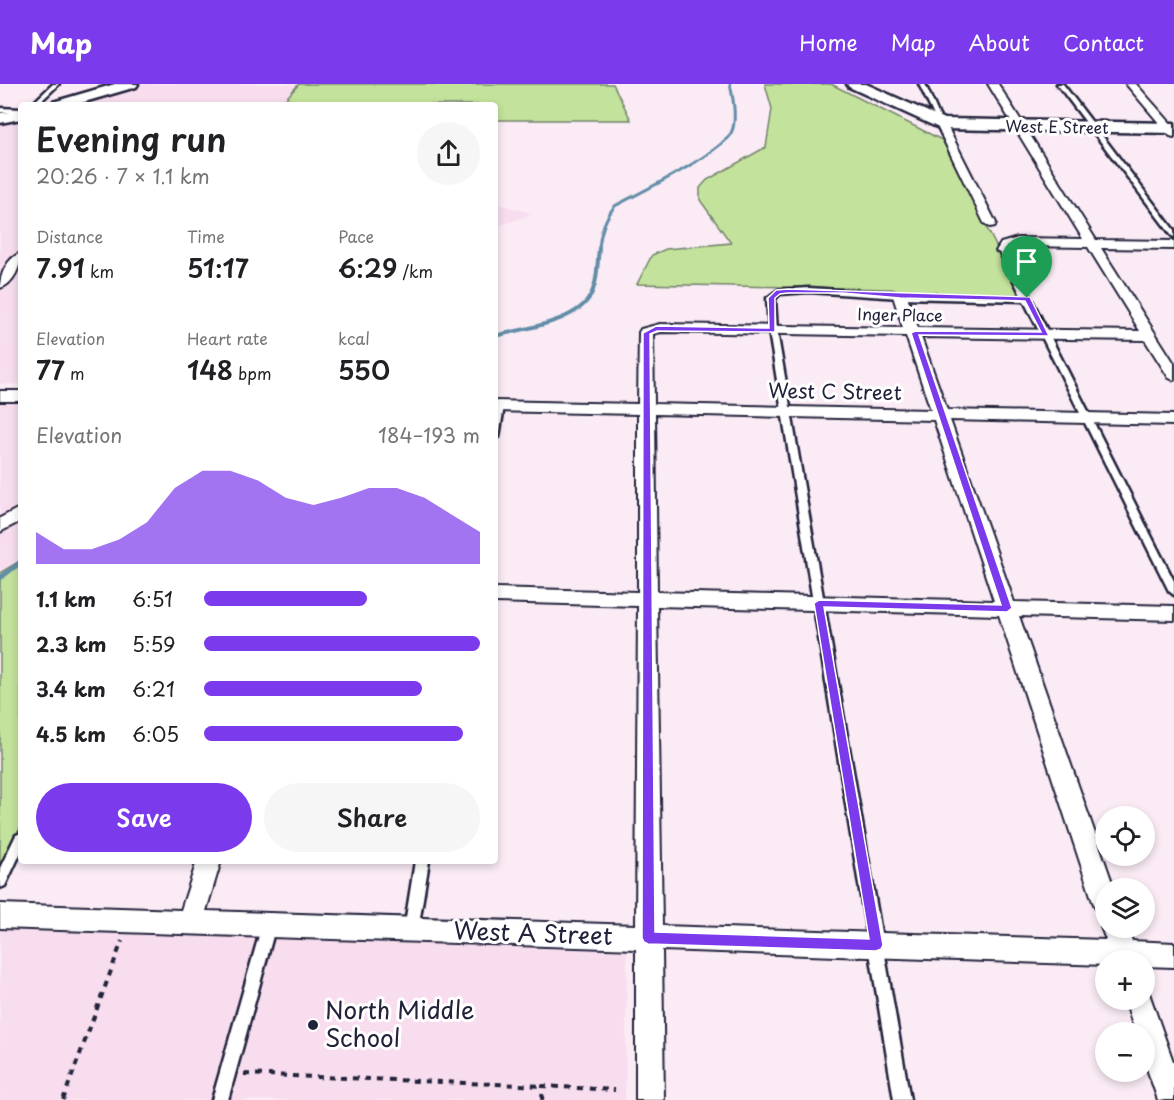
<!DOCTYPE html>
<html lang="en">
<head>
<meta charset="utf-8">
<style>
  :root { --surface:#fff; --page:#f6f6f6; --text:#202124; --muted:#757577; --accent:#7c3aed }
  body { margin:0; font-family:"Playpen Sans",sans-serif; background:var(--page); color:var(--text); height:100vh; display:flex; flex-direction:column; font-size:22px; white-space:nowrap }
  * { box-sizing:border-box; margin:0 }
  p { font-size:20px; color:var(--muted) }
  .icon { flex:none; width:33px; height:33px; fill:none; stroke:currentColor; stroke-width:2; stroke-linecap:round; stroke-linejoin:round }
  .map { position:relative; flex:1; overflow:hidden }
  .sheet { position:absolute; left:18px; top:18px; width:480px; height:762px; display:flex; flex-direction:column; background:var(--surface); border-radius:6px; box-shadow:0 3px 9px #0003 }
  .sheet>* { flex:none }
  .fabs { position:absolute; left:1095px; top:722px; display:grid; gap:12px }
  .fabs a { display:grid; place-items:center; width:60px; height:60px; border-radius:50%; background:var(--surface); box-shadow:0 3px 9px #0003; font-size:30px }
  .pin { position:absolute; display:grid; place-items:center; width:51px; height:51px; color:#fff; margin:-62px -26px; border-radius:50% 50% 50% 0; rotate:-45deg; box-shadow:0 0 6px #0007 }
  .pin .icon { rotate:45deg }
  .round { display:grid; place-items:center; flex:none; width:63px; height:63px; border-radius:32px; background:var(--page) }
  .summary { display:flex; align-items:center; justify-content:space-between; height:102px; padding:0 18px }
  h1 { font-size:33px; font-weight:600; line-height:45px }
  .figures { display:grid; grid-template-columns:repeat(3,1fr); gap:9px; height:102px; padding:6px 18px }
  .figures div { display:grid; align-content:center }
  .figures b { font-size:26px; font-weight:600 }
  .figures small { font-size:16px; font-weight:400 }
  .figures p { font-size:16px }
  .chart { height:168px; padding:12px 18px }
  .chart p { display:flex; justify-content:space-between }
  .chart svg { width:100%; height:108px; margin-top:6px; fill:var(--accent); opacity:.7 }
  .button { display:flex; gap:12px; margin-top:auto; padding:12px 18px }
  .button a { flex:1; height:69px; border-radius:36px; background:var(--accent); color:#fff; font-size:24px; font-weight:600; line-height:69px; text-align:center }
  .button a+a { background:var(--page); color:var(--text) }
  ul { padding:0 18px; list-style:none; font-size:20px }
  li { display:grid; grid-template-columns:96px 72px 1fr; align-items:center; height:45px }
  li i { height:15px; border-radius:8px; background:var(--accent) }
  header { display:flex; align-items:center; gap:36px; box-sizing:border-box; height:84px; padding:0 30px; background:var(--accent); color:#fff }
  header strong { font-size:28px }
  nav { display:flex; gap:33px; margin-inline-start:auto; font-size:21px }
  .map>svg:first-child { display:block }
  .built { fill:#f7ddee }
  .green { fill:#c3e29b; stroke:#72826b; stroke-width:1.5 }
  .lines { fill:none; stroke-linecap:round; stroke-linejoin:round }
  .stream-far2 { stroke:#628da7; stroke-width:3 }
  .stream-far1 { stroke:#628da7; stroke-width:4 }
  .stream { stroke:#628da7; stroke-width:5 }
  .lane-casing { stroke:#22223b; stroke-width:5 }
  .street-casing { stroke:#22223b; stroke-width:4 }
  .secondary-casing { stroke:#22223b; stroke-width:5 }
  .path { stroke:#22223b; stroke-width:4; stroke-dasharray:6 6; stroke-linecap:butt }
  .lane { fill:#fff; fill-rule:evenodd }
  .street { fill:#fff; fill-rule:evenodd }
  .secondary { fill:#fff; fill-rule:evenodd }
  .route { fill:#7c3aed; stroke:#fff; stroke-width:1.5; fill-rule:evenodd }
  .poi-dot { fill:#22223b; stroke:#fff; stroke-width:2 }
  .labels { text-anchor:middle; stroke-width:6; stroke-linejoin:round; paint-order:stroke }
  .far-street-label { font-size:16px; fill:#22223b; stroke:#fff }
  .street-label { font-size:20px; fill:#22223b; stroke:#fff }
  .near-street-label { font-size:24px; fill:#22223b; stroke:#fff }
  .near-poi-label { font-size:24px; fill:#22223b; stroke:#fff; text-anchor:start }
</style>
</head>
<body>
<header>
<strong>Map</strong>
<nav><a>Home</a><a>Map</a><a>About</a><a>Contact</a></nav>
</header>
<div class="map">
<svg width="1174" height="1016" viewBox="0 0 1174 1016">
  <rect width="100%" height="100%" fill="#faebf5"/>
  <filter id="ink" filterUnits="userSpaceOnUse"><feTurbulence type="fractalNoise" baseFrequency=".0167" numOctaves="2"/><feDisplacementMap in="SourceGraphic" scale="12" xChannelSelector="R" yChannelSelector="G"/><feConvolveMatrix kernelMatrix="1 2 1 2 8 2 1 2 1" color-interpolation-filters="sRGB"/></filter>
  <g filter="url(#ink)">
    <!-- built -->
    <path class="built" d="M142 0H299L280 21H75Z
      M21 36V300H0V40Z
      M495 119 533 130 495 143Z
      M0 317 21 318V476L0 489Z
      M0 845 627 867 625 1016H0Z"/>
    <!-- green -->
    <path class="green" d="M299 0H613L631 36H495V21H280Z
      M765 0H831L942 56 1022 213 903 210 892 205 637 200 652 171 666 165 731 159 700 116V104L707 96 766 63 772 25Z
      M21 476V742L0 785V489Z"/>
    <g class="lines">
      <!-- stream-far2 -->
      <path class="stream-far2" d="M599 166C600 149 604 135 615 122 639 109 724 68 732 47 737 34 733 13 730 0"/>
      <!-- stream-far1 -->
      <path class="stream-far1" d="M495 252C521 245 573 239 589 214 598 200 597 181 599 164"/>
      <!-- stream -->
      <path class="stream" d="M0 494 21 478"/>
      <!-- lane casing -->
      <g class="lane-casing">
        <path id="lane" d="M53 0H59L37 21H31Z
          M919 0H925L943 41 938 40Z
          M1057 0H1063L1174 146V153L1172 152Z
          M0 24 21 25V29L0 28Z
          M1000 165 1007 167 1174 497V511L1169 507 1024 217 900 214 809 208 780 210 775 215 777 247 910 1016H894L769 247 767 214 778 206 809 204 900 210 1022 213 999 167Z
          M500 319 504 322 499 353 495 356V326L497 320Z
          M21 749V768L5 802 0 804V784L16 751Z
          M415 777H429L418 846 416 851 411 852 406 851 404 846Z
          M269 835 274 836 276 841 228 1016H212L262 841 264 836Z"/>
      </g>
      <!-- street casing -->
      <g class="street-casing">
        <path id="street" d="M988 0H998L1096 156 1174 157V165L1101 164 1174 279V296L1169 294 1145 256 921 253 947 326 1174 331V341L950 336 1014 518 1174 522V536L1019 532 1114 804H1106V829L1097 826 1093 818 999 531 657 522 662 842 1106 856 1101 843 1106 834V843H1127L1132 857 1174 859V883L1144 882V876H1106V881L662 866 664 1016H636V865L0 844V820L181 826 197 777H221L206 827 636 841 638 522 495 518V504L638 508V330L495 327V317L638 320 639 248 641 245 660 240 903 244 893 212 900 208 907 212 918 244 1140 247 1088 163 1019 162 1003 171 996 167 1001 159 1018 154 1083 155ZM661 248 906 252 931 326 654 320 653 250ZM655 330 934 336 994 517 657 508Z
          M1126 0H1136L1174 43V53L1170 52Z
          M941 37 946 40 996 139 995 142 990 143 984 139 936 40Z
          M21 169C21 182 14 200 0 204 0 191 7 174 21 169Z
          M0 307H21V317H0Z
          M21 423V437L0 448V434Z
          M1144 904 1148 906 1151 915 1174 980V1016H1158L1144 976V948H1135L1125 915H1144Z"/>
      </g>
      <!-- secondary casing -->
      <g class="secondary-casing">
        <path id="secondary" d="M115 0H138L136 3 74 21H51L53 18Z
          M847 0H866L944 35 1174 39V49L941 45 849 3Z
          M21 27V35L0 39V29Z"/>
      </g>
      <!-- path -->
      <path class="path" d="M244 990 543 1002
        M63 1016 122 857
        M542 1016 543 1002 615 1006"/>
      <!-- lane -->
      <use href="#lane" class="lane"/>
      <!-- street -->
      <use href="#street" class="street"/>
      <!-- secondary -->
      <use href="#secondary" class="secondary"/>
    </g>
  </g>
  <!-- route -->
  <path class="route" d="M788 205 1030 213 1049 252 919 251 1012 524 1007 528 824 523 883 861 881 865 876 867 648 860 644 858 642 854 643 249 656 242 769 244 768 214 776 206ZM788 209H843L900 214 1025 217 1041 248 915 247 911 249 1001 521 819 516 814 519 869 855 655 848 650 250 657 247 775 248V214L780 210Z"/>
  <!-- markers -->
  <circle class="poi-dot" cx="313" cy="941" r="6"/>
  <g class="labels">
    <!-- far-street labels -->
    <g class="far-street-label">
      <text transform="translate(1057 43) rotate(1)" y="6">West E Street</text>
      <text transform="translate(900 231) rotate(1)" y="6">Inger Place</text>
    </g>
    <!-- street labels -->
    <g class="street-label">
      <text transform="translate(835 308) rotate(1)" y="7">West C Street</text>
    </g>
    <!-- near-street labels -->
    <g class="near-street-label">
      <text transform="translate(533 850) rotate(2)" y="8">West A Street</text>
    </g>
    <!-- near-poi labels -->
    <g class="near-poi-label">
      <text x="325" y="935">North Middle<tspan x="325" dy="28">School</tspan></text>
    </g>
  </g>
</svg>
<div class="fabs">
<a><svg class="icon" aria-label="locate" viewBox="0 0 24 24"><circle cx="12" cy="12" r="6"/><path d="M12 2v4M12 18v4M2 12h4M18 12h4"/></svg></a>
<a><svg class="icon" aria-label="layers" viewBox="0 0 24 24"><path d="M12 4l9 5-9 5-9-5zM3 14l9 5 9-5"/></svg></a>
<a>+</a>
<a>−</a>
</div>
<div class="pin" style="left:1027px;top:214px;background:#1e9e55"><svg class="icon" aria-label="arrive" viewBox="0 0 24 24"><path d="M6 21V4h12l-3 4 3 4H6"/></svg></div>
<section class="sheet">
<div class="summary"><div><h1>Evening run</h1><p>20:26 · 7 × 1.1 km</p></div><a class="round"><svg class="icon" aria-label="share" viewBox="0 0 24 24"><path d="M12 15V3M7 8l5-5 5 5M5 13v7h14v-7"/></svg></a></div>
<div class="figures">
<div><p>Distance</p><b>7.91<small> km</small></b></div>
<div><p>Time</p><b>51:17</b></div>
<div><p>Pace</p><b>6:29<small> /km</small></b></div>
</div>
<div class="figures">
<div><p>Elevation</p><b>77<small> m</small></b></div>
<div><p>Heart rate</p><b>148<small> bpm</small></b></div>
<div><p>kcal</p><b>550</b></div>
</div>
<div class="chart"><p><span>Elevation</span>184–193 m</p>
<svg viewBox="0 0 160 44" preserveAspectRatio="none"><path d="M0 44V31L10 38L20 38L30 34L40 27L50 13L60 6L70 6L80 10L90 17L100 20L110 17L120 13L130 13L140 17L150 24L160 31V44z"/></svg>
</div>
<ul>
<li><b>1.1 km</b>6:51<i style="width:59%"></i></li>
<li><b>2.3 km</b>5:59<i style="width:100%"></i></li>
<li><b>3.4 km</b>6:21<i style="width:79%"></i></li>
<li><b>4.5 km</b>6:05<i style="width:94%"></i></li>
</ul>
<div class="button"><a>Save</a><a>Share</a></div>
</section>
</div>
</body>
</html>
